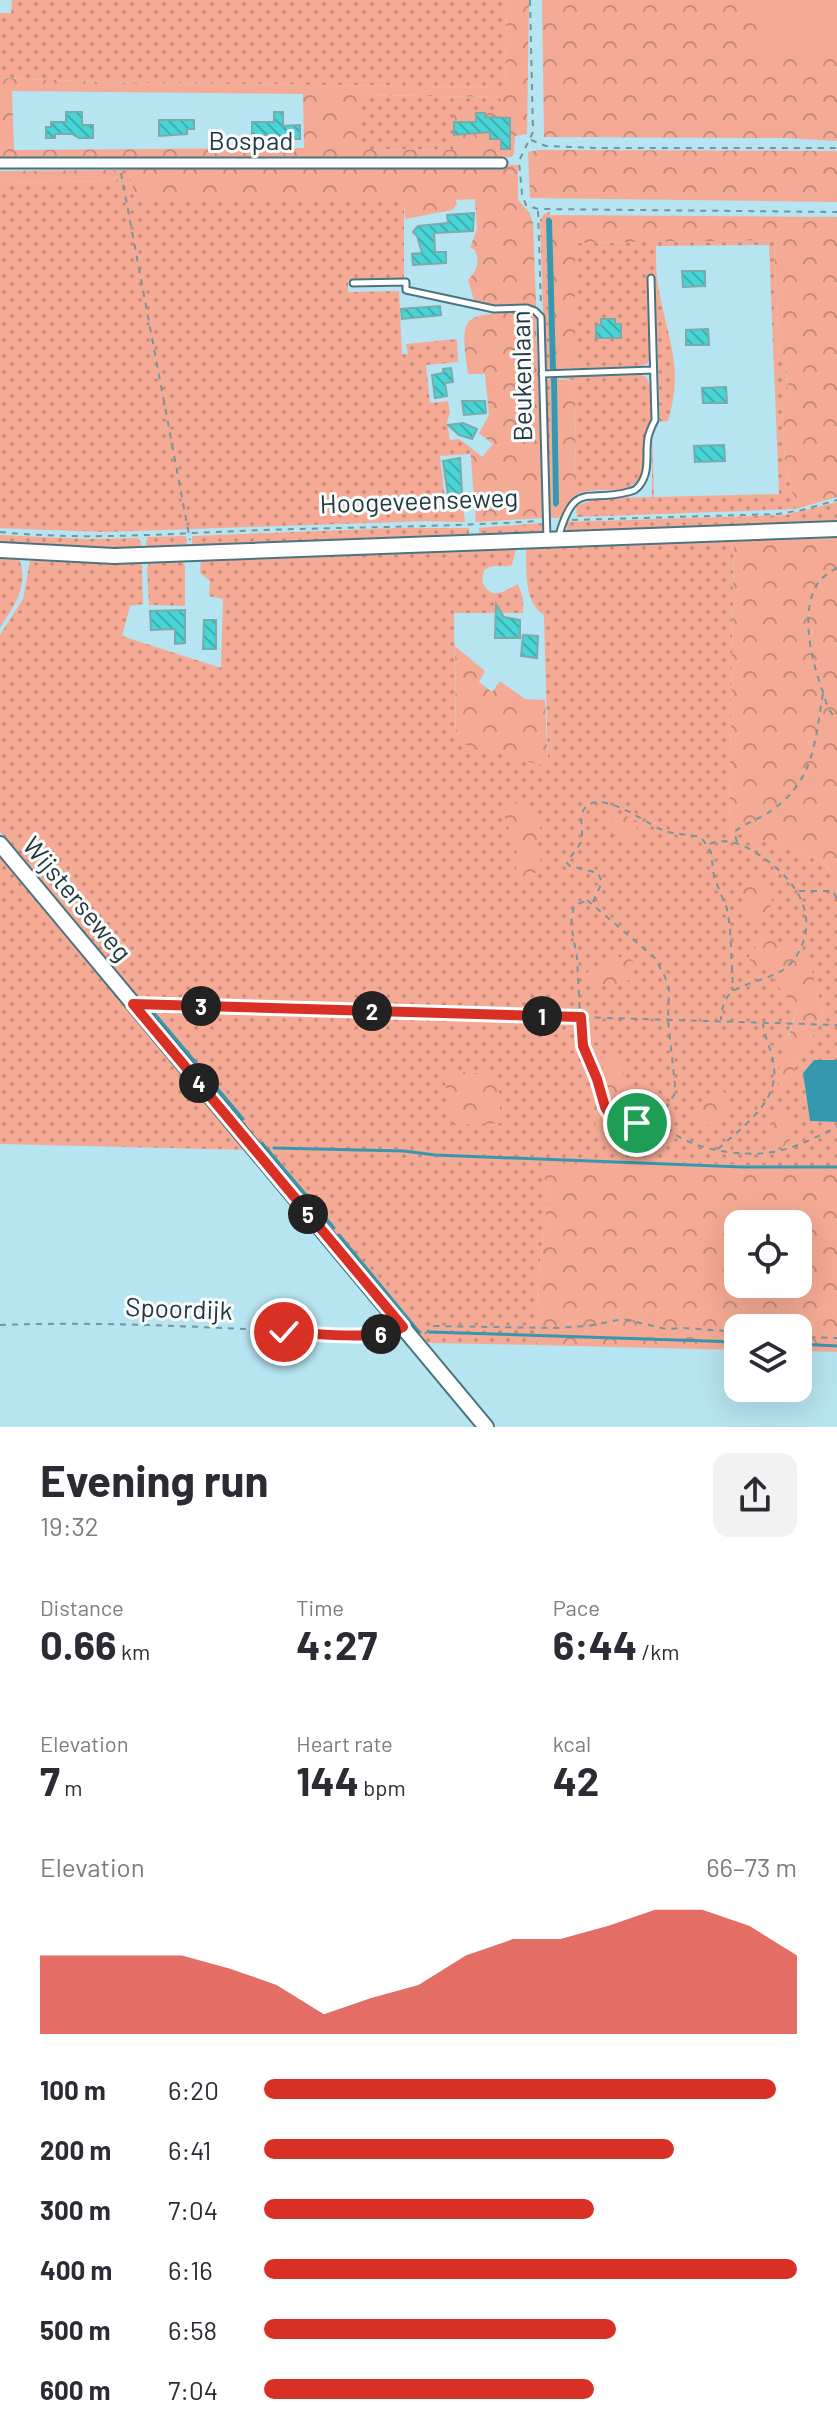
<!DOCTYPE html>
<html lang="en">
<head>
<meta charset="utf-8">
<style>
  :root { --surface:#fff; --page:#f2f2f3; --text:#2b2b33; --muted:#7c7c81; --accent:#d93025 }
  body { margin:0; font-family:Barlow,sans-serif; background:var(--page); color:var(--text); height:100vh; display:flex; flex-direction:column; font-size:30px; white-space:nowrap }
  * { box-sizing:border-box; margin:0 }
  p { font-size:26px; color:var(--muted) }
  .icon { flex:none; width:44px; height:44px; fill:none; stroke:currentColor; stroke-width:2; stroke-linecap:round; stroke-linejoin:round }
  .map { position:relative; height:1427px; overflow:hidden }
  .side { display:flex; flex-direction:column; background:var(--surface); flex:1 }
  .side>* { flex:none }
  .buttons { position:absolute; left:724px; top:1210px; display:grid; gap:16px }
  .buttons a { display:grid; place-items:center; width:88px; height:88px; border-radius:16px; background:var(--surface); box-shadow:0 8px 32px #0002; font-size:40px }
  .pin { position:absolute; display:grid; place-items:center; width:68px; height:68px; color:#fff; margin:-34px; border:4px solid #fff; border-radius:50%; box-shadow:0 2px 8px #0007 }
  .km { position:absolute; width:40px; height:40px; margin:-20px; border-radius:50%; background:#222; color:#fff; font-size:22px; line-height:40px; text-align:center }
  .round { display:grid; place-items:center; flex:none; width:84px; height:84px; border-radius:16px; background:var(--page) }
  .head { display:flex; align-items:center; justify-content:space-between; height:136px; padding:0 40px }
  h1 { font-size:44px; font-weight:700; line-height:60px }
  .stats { display:grid; grid-template-columns:repeat(3,1fr); gap:12px; height:136px; padding:8px 40px }
  .stats div { display:grid; align-content:center }
  .stats b { font-size:40px; font-weight:700 }
  .stats small { font-size:22px; font-weight:400 }
  .stats p { font-size:22px }
  .chart { height:224px; padding:16px 40px }
  .chart p { display:flex; justify-content:space-between }
  .chart svg { width:100%; height:144px; margin-top:8px; fill:var(--accent); opacity:.7 }
  ul { padding:0 40px; list-style:none; font-size:26px }
  li { display:grid; grid-template-columns:128px 96px 1fr; align-items:center; height:60px }
  li i { height:20px; border-radius:10px; background:var(--accent) }
  .map>svg:first-child { display:block }
  .grass { fill:url(#grass-dots); fill-rule:evenodd }
  .forest { fill:url(#forest-crowns); fill-rule:evenodd }
  .park { fill:#f5aa95 }
  .water { fill:#3698ae }
  .lines { fill:none; stroke-linecap:round; stroke-linejoin:round }
  .stream { stroke:#3698ae; stroke-width:3 }
  .building { fill:url(#building-back-hatch); stroke:#7baaaa; stroke-width:2 }
  .lane-casing { stroke:#4a7580; stroke-width:9 }
  .street-casing { stroke:#4a7580; stroke-width:13 }
  .secondary-casing { stroke:#4a7580; stroke-width:18 }
  .path { stroke:#74969e; stroke-width:2; stroke-dasharray:6 6; stroke-linecap:butt }
  .lane { stroke:#fff; stroke-width:5 }
  .street { stroke:#fff; stroke-width:9 }
  .secondary { stroke:#fff; stroke-width:14 }
  .route-casing { stroke:#fff; stroke-width:16 }
  .route { stroke:#d93025; stroke-width:10 }
  .labels { text-anchor:middle; stroke-width:6; stroke-linejoin:round; paint-order:stroke }
  .street-label { font-size:26px; fill:#25383c; stroke:#f9fdfe }
</style>
</head>
<body>
<div class="map">
<svg width="837" height="1427" viewBox="0 0 837 1427">
  <defs>
    <pattern id="grass-dots" width="8" height="8" patternUnits="userSpaceOnUse" patternTransform="scale(2)"><rect width="8" height="8" fill="#f5aa95"/><path d="M2 2h.1M6 6h.1" fill="none" stroke="#c68b7b" stroke-width="1.8" stroke-linecap="round"/></pattern>
    <pattern id="forest-crowns" width="20" height="18" patternUnits="userSpaceOnUse" patternTransform="scale(2)"><rect width="20" height="18" fill="#f5aa95"/><path d="M2 6a3 3 0 1 1 6 0M12 15a3 3 0 1 1 6 0" fill="none" stroke="#c68b7b"/></pattern>
    <pattern id="building-back-hatch" width="6" height="6" patternUnits="userSpaceOnUse" patternTransform="scale(2)"><rect width="6" height="6" fill="#48d5d6"/><path d="M-1 5l2 2M0 0l6 6M5-1l2 2" fill="none" stroke="#3caeaf"/></pattern>
  </defs>
  <rect width="100%" height="100%" fill="#b6e4f0"/>
  <!-- grass -->
  <path class="grass" d="M12 0H507L505 87 134 83 0 78V13H11Z
    M361 95 501 97V112L453 150 361 149Z
    M129 169 135 200H396L404 202V279L348 280V292L399 291 402 354H408L406 344 457 339 458 362 426 365 430 403 448 401 450 412 447 422 450 440 459 439 470 447V454L440 456 445 500 462 499 465 522 426 521 104 532 0 528V183L117 181 115 170Z
    M550 212V217L546 219 550 369 545 368 540 220 544 214Z
    M774 240 779 361 787 362 788 400 782 401 785 462 796 509 577 517 576 506 598 498 652 497V437L654 497 779 494 769 245 656 246C656 262 656 280 660 296 670 345 683 370 668 421L660 422 655 275 647 276 650 356 648 363 641 366 556 369V366L575 365V243Z
    M641 375 646 377C652 386 653 409 651 421 650 427 645 432 644 439 641 455 650 475 632 485 617 495 594 485 576 495L575 381 557 377Z
    M551 378 553 512H549L545 382Z
    M837 502V524L570 534 567 531V522L785 515Z
    M543 523 544 534 479 537V528Z
    M398 528H469V537L196 548 192 545V536Z
    M0 535 88 539 137 538 141 542 142 550 0 546Z
    M186 536 187 545 183 549 145 550 147 537Z
    M734 541 729 830 820 860 830 871V879L837 892V1060H814L803 1073 810 1121 837 1122V1168L544 1159 547 1203 538 1282 536 1345 428 1343 0 832V635L23 599 30 561 105 562 139 560 142 563 143 604 130 606 122 636 221 668 223 599 209 596 210 581 200 573 201 558 516 549 512 565C501 569 497 562 484 570L482 581C491 603 505 590 518 584L523 598V613H454L456 741 548 766 544 615C523 601 527 571 526 549ZM767 969 816 989 824 1012 813 1029V1038L796 1064 788 1035 796 1011Z
    M0 555 18 557C31 583 14 606 0 628Z
    M151 559H182L185 566V606L149 605 147 568Z
    M0 856 249 1150 0 1144Z"/>
  <!-- forest -->
  <path class="forest" d="M507 0H529L527 134 515 136 514 154 511 157 0 159V78L134 83 505 87ZM12 91 303 94 304 148 14 150ZM362 95 500 97 501 111 454 112 453 150 361 149Z
    M542 0H837V141L787 138 544 137Z
    M539 150 837 151V202L530 198 528 152Z
    M518 165V200L529 212 533 223 536 307 520 304 477 310 468 280C477 270 481 261 474 249L470 248 477 229 475 199 456 200 457 204 452 210 405 219 404 203 396 200H135L129 169Z
    M115 170 117 181 0 183V171Z
    M550 215 837 217V497L796 509 785 462 782 401 788 399 787 363 779 361 774 240 575 243V365L556 366Z
    M527 311 536 317 543 518 476 522 470 447 482 457 493 444 479 433 489 415 485 374H468C458 307 466 317 527 311Z
    M557 379 575 381 576 495 569 501 560 518H549V512H553V505L556 507 559 504Z
    M837 538V892L830 879V870L820 860 729 831 734 541Z
    M455 646 485 671 479 682 492 692 500 681 525 699 545 700 548 767 456 742Z
    M512 802 526 807 538 819 541 832 536 845 543 869 523 879 516 868 517 849 504 815Z
    M622 814 637 821 636 838 623 840 608 832 609 820Z
    M755 878 773 892 769 916 752 922 745 919 742 883Z
    M764 936 808 953 816 989 824 1012 813 1029V1038L796 1064 791 1086 779 1087V1069L796 1011 767 969 756 967 748 958Z
    M625 955 634 962 632 979C615 985 601 989 584 982L588 972Z
    M609 1051 624 1068 623 1080 634 1092 638 1101 633 1114 625 1119 613 1113C606 1093 597 1070 609 1051Z
    M443 1070 498 1075 501 1123 452 1125Z
    M718 1089 724 1092 731 1110 715 1126 707 1125 695 1118C698 1103 705 1096 718 1089Z
    M595 1106H600L622 1130 618 1140 598 1131 594 1119Z
    M779 1112 791 1113 799 1125 791 1134 788 1145 771 1149 769 1129Z
    M543 1159 837 1168V1352L798 1351V1328H738V1350L536 1345 538 1282 547 1203ZM738 1224H798V1284H738Z"/>
  <!-- park -->
  <path class="park" d="M759 0H837V50L756 51Z"/>
  <!-- water -->
  <path class="water" d="M549 217 552 220 556 369H550L546 219Z
    M557 377 559 504 556 507 553 505 551 378Z
    M814 1060H837V1122L810 1121 803 1073Z"/>
  <g class="lines">
    <!-- stream -->
    <path class="stream" d="M154 1013 243 1119
      M262 1143 334 1228
      M274 1148 404 1151 435 1155 742 1167H837
      M339 1235 419 1332
      M429 1332 738 1342
      M798 1344 837 1346"/>
  </g>
  <!-- building -->
  <path class="building" d="M66 112H82V125H93V138H79L72 134H55V138H46V127H51V122H66Z
    M274 112H283V126L300 125V139H279L276 135H252V122H274Z
    M476 113H485V117L510 118V149H501V139H490V132L454 135V122H476Z
    M159 120H194V129H187V134L159 136Z
    M474 213 473 231 434 233 435 252H446V263L413 265 412 254 422 253 417 236 413 232 418 226 448 223 447 215Z
    M682 271H705V286L683 287Z
    M440 306 441 315 402 319 401 309Z
    M601 319H615V324H621V338H596V325H601Z
    M708 329 709 345H686V330Z
    M451 368 453 382 445 383 447 396 435 398 432 375 443 373V369Z
    M726 387 727 403H703L702 388Z
    M462 401H485L486 413 464 415Z
    M463 423 477 429 472 439 459 435 448 425Z
    M724 445 725 461 695 462 694 446Z
    M460 458 462 493 448 495 443 461Z
    M496 604 504 617 520 620V638H495Z
    M185 610V643L175 644V629L151 630 150 611Z
    M204 620H216V649H203Z
    M523 635 538 636 537 658 521 656Z"/>
  <g class="lines">
    <!-- lane casing -->
    <g class="lane-casing">
      <path id="lane" d="M353 283 406 282V290L494 309 527 308 535 311 541 317 547 539
        M542 374 653 370
        M559 535C575 480 587 503 628 492 635 490 634 491 639 486 651 471 645 454 648 438 649 432 652 426 655 420L651 278"/>
    </g>
    <!-- street casing -->
    <g class="street-casing">
      <path id="street" d="M0 163H502"/>
    </g>
    <!-- secondary casing -->
    <g class="secondary-casing">
      <path id="secondary" d="M0 550 114 556 837 529
        M0 844 486 1427"/>
    </g>
    <!-- path -->
    <path class="path" d="M530 0 533 132 519 161 522 194 526 205 538 209 837 212
      M531 140 546 146 598 148H837
      M121 173 190 540
      M538 211 541 304
      M572 520 778 514 802 510 837 500
      M0 532C87 541 175 533 263 530 355 527 446 527 538 521
      M837 568C831 571 822 577 818 583 799 612 812 662 823 692 826 702 828 712 837 718
      M737 842 734 832C746 822 761 819 772 810 815 780 815 740 823 693
      M710 844C725 837 742 844 756 853 787 872 818 906 802 945 798 955 792 964 783 970 769 979 744 983 732 992 724 998 721 1011 721 1020
      M799 891H833L837 899
      M587 900 655 958 665 977 669 990 668 1020 675 1085 674 1095 661 1116C643 1122 615 1130 605 1106 601 1097 600 1086 596 1076 591 1062 584 1049 581 1034L577 958 571 924 574 906Z
      M593 902 602 882 598 873 570 866 567 863C570 856 577 850 581 842 584 832 579 820 583 811 595 786 644 821 658 828 672 835 686 834 701 837L711 852 714 877 727 909 730 927 733 991
      M151 1004 837 1025
      M661 1117C672 1149 744 1158 773 1152 797 1148 816 1137 837 1127
      M718 1149C741 1128 778 1103 774 1068 773 1053 765 1039 763 1024
      M0 1325C81 1322 163 1325 244 1329 292 1332 343 1340 390 1333
      M754 1328 766 1324 783 1328
      M798 1333 810 1337 837 1338
      M425 1334 432 1326 553 1328 588 1326 623 1319 666 1329 684 1328 738 1332"/>
    <!-- lane -->
    <use href="#lane" class="lane"/>
    <!-- street -->
    <use href="#street" class="street"/>
    <!-- secondary -->
    <use href="#secondary" class="secondary"/>
  </g>
  <g class="lines">
    <!-- route casing -->
    <g class="route-casing">
      <path id="route" d="M284 1332C314 1333 378 1342 403 1327L133 1004 581 1017 583 1046 597 1079 605 1107 611 1117 623 1122 637 1123"/>
    </g>
    <!-- route -->
    <use href="#route" class="route"/>
  </g>
  <g class="labels">
    <!-- street labels -->
    <g class="street-label">
      <text x="251" y="150">Bospad</text>
      <text transform="translate(522 376) rotate(-91)" y="9">Beukenlaan</text>
      <text transform="translate(419 501) rotate(-2)" y="9">Hoogeveenseweg</text>
      <text transform="translate(77 899) rotate(50)" y="9">Wijsterseweg</text>
      <text transform="translate(179 1309) rotate(2)" y="9">Spoordijk</text>
    </g>
  </g>
</svg>
<div class="buttons">
<a><svg class="icon" aria-label="locate" viewBox="0 0 24 24"><circle cx="12" cy="12" r="6"/><path d="M12 2v4M12 18v4M2 12h4M18 12h4"/></svg></a>
<a><svg class="icon" aria-label="layers" viewBox="0 0 24 24"><path d="M12 4l9 5-9 5-9-5zM3 14l9 5 9-5"/></svg></a>
</div>
<div class="pin" style="left:637px;top:1123px;background:#1e9e55"><svg class="icon" aria-label="arrive" viewBox="0 0 24 24"><path d="M6 21V4h12l-3 4 3 4H6"/></svg></div>
<div class="pin" style="left:284px;top:1332px;background:#d93025"><svg class="icon" aria-label="check" viewBox="0 0 24 24"><path d="M5 12l5 5 9-10"/></svg></div>
<b class="km" style="left:542px;top:1016px">1</b>
<b class="km" style="left:372px;top:1011px">2</b>
<b class="km" style="left:201px;top:1006px">3</b>
<b class="km" style="left:199px;top:1083px">4</b>
<b class="km" style="left:308px;top:1214px">5</b>
<b class="km" style="left:381px;top:1334px">6</b>
</div>
<section class="side">
<div class="head"><div><h1>Evening run</h1><p>19:32</p></div><a class="round"><svg class="icon" aria-label="share" viewBox="0 0 24 24"><path d="M12 15V3M7 8l5-5 5 5M5 13v7h14v-7"/></svg></a></div>
<div class="stats">
<div><p>Distance</p><b>0.66<small> km</small></b></div>
<div><p>Time</p><b>4:27</b></div>
<div><p>Pace</p><b>6:44<small> /km</small></b></div>
</div>
<div class="stats">
<div><p>Elevation</p><b>7<small> m</small></b></div>
<div><p>Heart rate</p><b>144<small> bpm</small></b></div>
<div><p>kcal</p><b>42</b></div>
</div>
<div class="chart"><p><span>Elevation</span>66–73 m</p>
<svg viewBox="0 0 160 44" preserveAspectRatio="none"><path d="M0 44V20L10 20L20 20L30 20L40 24L50 29L60 38L70 33L80 29L90 20L100 15L110 15L120 11L130 6L140 6L150 11L160 20V44z"/></svg>
</div>
<ul>
<li><b>100 m</b>6:20<i style="width:96%"></i></li>
<li><b>200 m</b>6:41<i style="width:77%"></i></li>
<li><b>300 m</b>7:04<i style="width:62%"></i></li>
<li><b>400 m</b>6:16<i style="width:100%"></i></li>
<li><b>500 m</b>6:58<i style="width:66%"></i></li>
<li><b>600 m</b>7:04<i style="width:62%"></i></li>
</ul>
</section>
</body>
</html>
